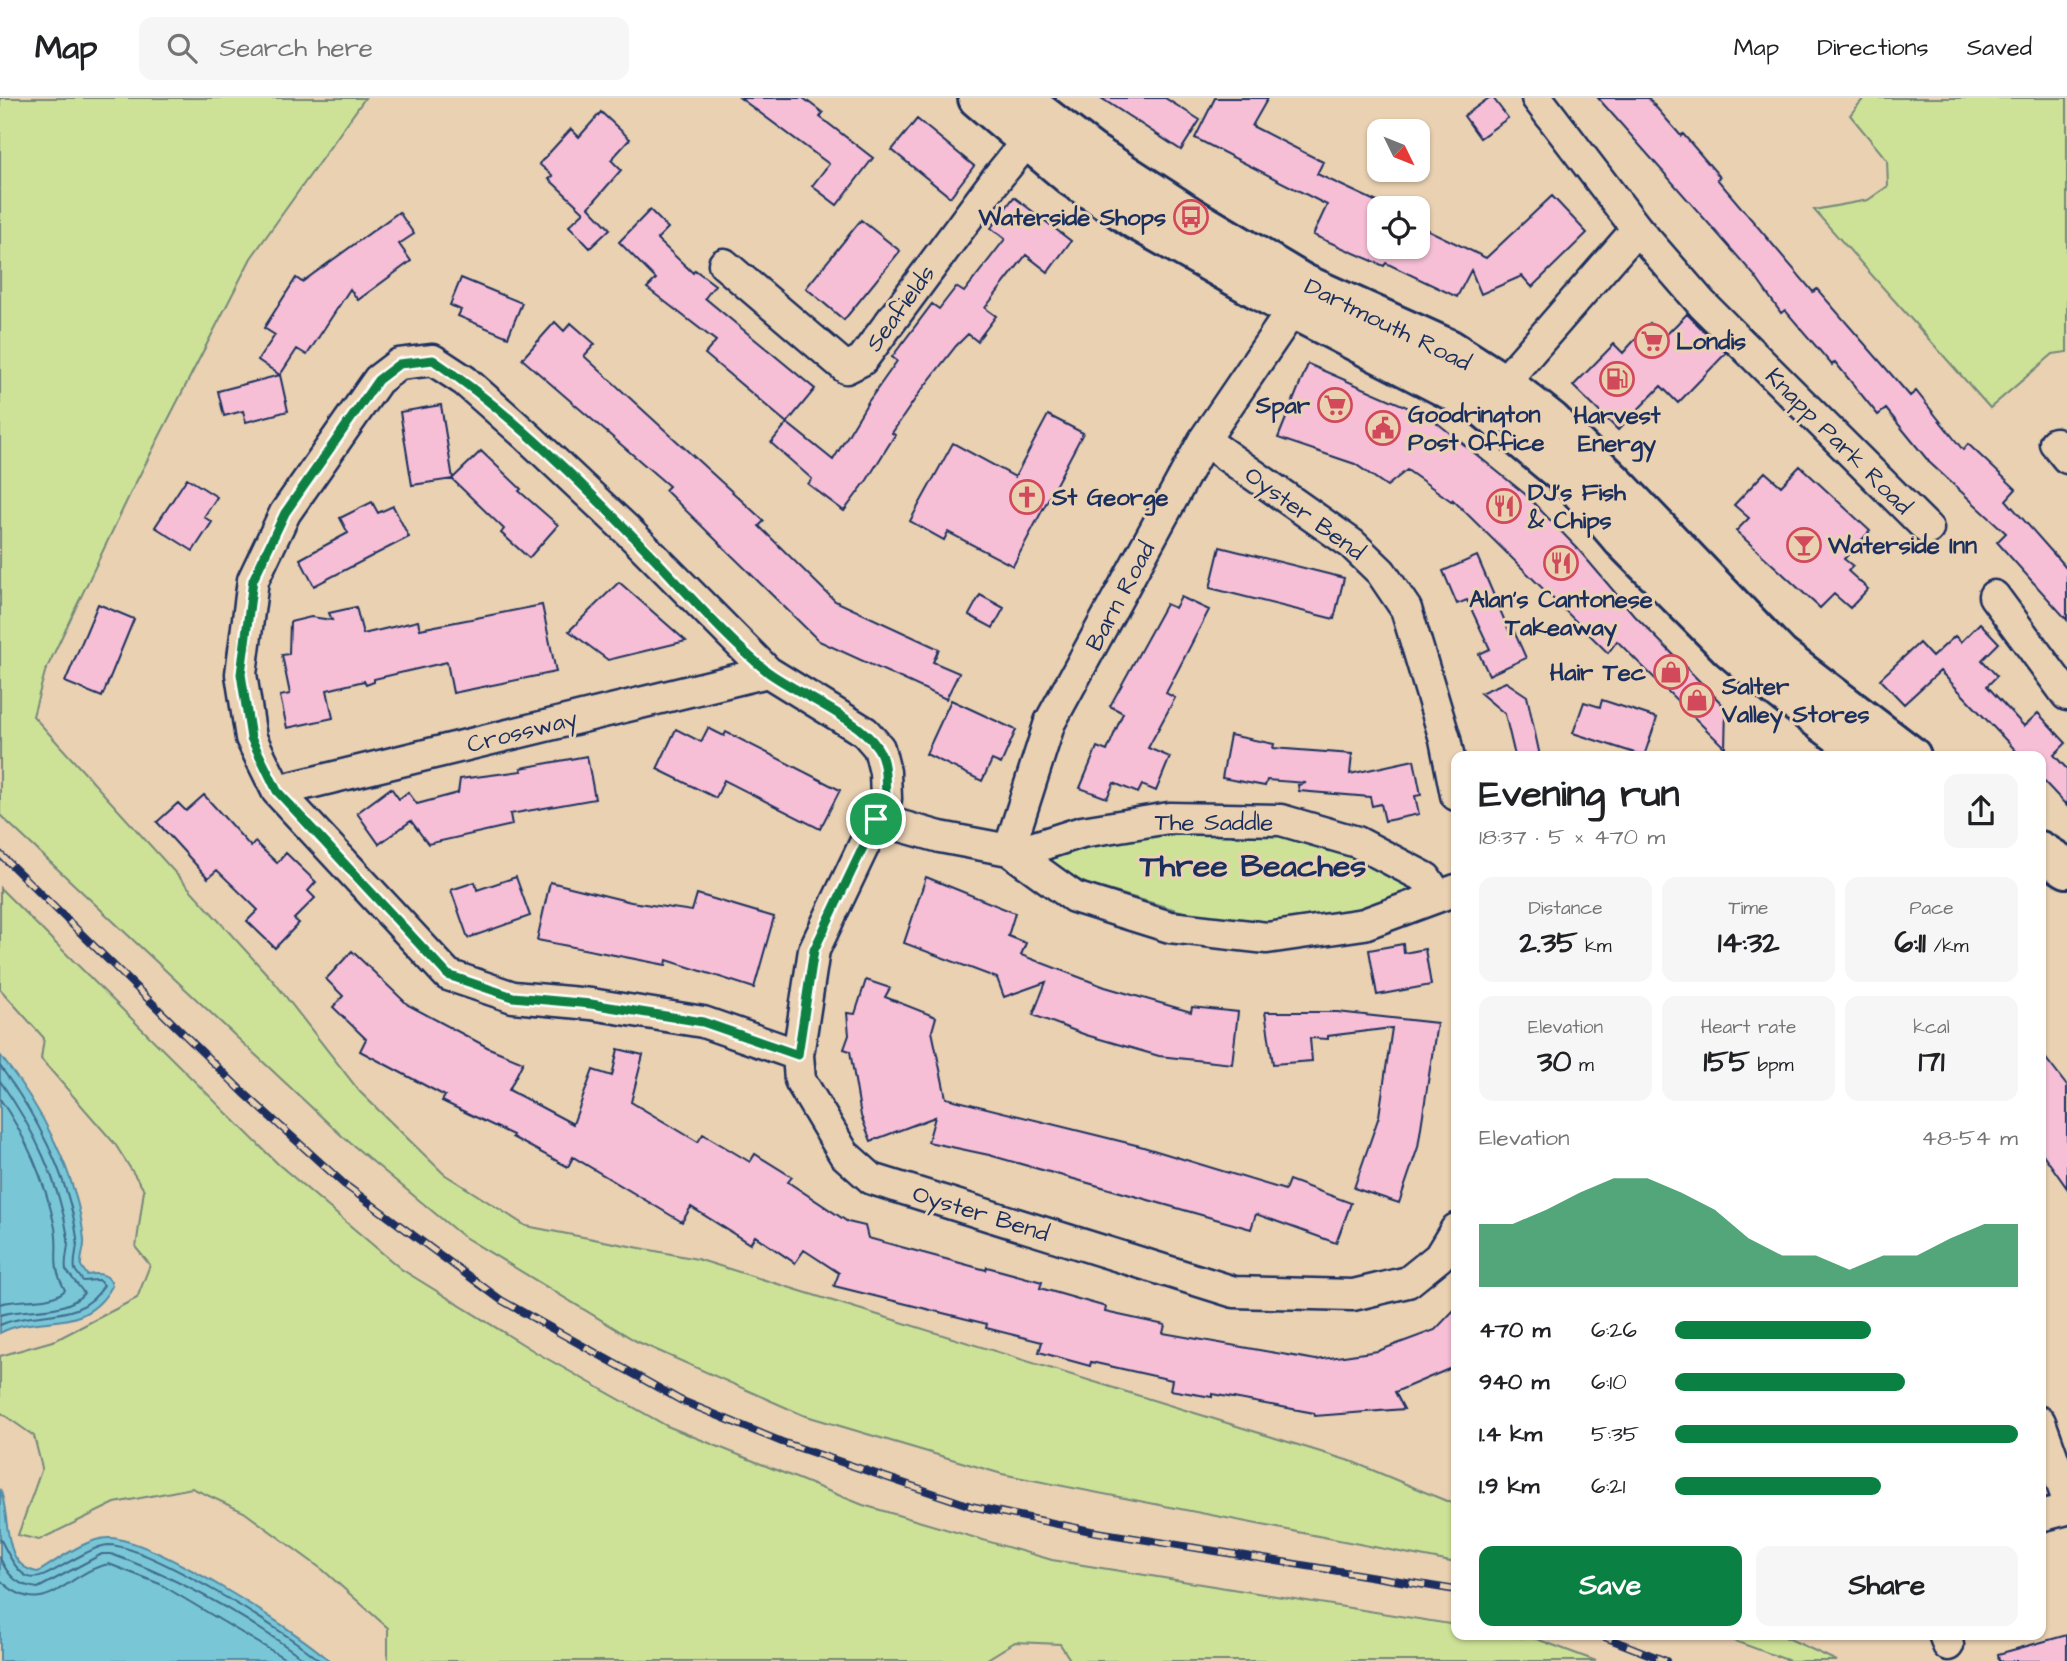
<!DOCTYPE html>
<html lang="en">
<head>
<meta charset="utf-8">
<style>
  :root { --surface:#fff; --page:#f6f6f6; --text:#202124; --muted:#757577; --line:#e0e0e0; --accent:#0b8043 }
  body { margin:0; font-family:"Architects Daughter",sans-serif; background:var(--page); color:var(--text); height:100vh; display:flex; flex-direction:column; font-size:26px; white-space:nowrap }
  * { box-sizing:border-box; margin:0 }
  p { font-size:23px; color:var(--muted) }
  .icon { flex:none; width:38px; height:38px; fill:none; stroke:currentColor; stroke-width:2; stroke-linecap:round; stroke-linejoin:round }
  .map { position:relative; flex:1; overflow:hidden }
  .sheet { position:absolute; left:1451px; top:653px; width:595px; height:889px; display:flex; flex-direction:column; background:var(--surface); border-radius:14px; box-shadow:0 2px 5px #0004 }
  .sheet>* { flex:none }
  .needle { width:46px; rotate:133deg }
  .fabs { position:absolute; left:1367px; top:21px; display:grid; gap:14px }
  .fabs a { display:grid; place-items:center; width:63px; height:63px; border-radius:14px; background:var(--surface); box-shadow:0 2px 5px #0004; font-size:35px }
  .pin { position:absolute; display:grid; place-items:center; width:60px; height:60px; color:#fff; margin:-30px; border:4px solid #fff; border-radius:50%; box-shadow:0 2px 7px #0007 }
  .round { display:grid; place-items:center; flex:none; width:74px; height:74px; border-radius:14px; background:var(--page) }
  .headline { display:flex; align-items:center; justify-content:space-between; height:119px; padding:0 28px }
  h1 { font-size:38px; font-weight:800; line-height:52px }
  .stats { display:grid; grid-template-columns:repeat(3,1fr); gap:10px; height:119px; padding:7px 28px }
  .stats div { display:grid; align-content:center; border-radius:14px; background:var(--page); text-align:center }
  .stats b { font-size:30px; font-weight:800 }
  .stats small { font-size:19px; font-weight:400 }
  .stats p { font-size:19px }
  .chart { height:196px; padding:14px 28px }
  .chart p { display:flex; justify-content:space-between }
  .chart svg { width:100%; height:126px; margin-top:7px; fill:var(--accent); opacity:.7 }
  .action { display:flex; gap:14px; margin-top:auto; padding:14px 28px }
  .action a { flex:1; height:80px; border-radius:14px; background:var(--accent); color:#fff; font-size:28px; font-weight:800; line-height:80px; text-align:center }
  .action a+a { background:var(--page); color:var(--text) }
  ul { padding:0 28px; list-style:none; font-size:23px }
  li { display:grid; grid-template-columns:112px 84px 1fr; align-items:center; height:52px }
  li i { height:18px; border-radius:9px; background:var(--accent) }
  header { display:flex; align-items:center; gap:42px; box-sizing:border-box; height:98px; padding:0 35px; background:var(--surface); border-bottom:2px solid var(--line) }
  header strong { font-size:33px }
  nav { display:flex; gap:38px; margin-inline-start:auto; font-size:24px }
  .search { width:490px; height:63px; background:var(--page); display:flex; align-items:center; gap:18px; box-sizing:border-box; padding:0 24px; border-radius:14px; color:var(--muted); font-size:26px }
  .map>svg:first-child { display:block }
  .green { fill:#cde297; stroke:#74887a; stroke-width:2 }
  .water { fill:#79c7d6; stroke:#538aa6; stroke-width:2 }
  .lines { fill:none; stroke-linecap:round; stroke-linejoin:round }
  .shore { stroke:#416c8e; stroke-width:2 }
  .building { fill:#f6bfd6; stroke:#1b2f5e; stroke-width:2 }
  .minor-casing { stroke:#1b2f5e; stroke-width:35 }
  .major-casing { stroke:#1b2f5e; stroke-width:44 }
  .minor { stroke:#ead1b2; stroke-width:30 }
  .major { stroke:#ead1b2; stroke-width:38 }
  .rail-casing { stroke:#1b2f5e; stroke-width:8 }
  .rail { stroke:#ead1b2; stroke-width:5; stroke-dasharray:16; stroke-linecap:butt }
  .route-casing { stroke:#fff; stroke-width:14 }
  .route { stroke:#0b8043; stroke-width:9 }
  .labels { text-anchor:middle; stroke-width:6; stroke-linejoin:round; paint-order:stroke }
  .poi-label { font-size:24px; font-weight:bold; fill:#1b2f5e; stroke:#ead1b2; text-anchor:start }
  .street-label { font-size:24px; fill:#1b2f5e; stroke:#ead1b2 }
  .district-label { font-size:32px; font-weight:bold; fill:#1b2f5e; stroke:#ead1b2 }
</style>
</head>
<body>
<header>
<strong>Map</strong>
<div class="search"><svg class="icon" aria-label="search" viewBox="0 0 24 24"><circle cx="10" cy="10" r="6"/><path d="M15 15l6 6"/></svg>Search here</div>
<nav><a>Map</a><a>Directions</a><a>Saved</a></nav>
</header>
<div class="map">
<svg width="2067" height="1563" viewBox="0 0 2067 1563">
  <rect width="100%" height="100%" fill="#ead1b2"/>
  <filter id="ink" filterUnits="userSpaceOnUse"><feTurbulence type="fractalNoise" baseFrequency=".0143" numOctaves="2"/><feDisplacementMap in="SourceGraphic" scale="14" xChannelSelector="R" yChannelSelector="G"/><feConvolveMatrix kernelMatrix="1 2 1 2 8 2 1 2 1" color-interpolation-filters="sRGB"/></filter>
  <g filter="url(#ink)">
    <!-- green -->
    <path class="green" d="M0 0H365L251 160 131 394 45 574 33 618 275 885 360 994 444 1076 526 1128 697 1161 1353 1364 1456 1407V1465L1002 1376 803 1317 636 1243 461 1137 342 1038 0 717Z
      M1864 0H2067V254L2053 256 1990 310 1814 112 1868 102 1888 88 1887 62 1850 17Z
      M1156 729 1270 734 1361 758 1413 789 1409 796 1347 817 1232 828 1087 786 1041 762V758Z
      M0 790 278 1066 401 1171 537 1255 667 1328 863 1407 1052 1462 1456 1527V1536L1534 1540 1596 1563H1071L1060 1546 1015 1544 984 1563H388V1530L323 1472 244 1414 192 1390 115 1405 39 1442 18 1437 42 1370 34 1338 0 1314V1258L56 1242 137 1200 150 1167 136 1150 144 1092 115 1046 41 961 44 940 0 891Z
      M1718 1537H1781L1837 1563H1790Z"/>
    <!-- water -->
    <path class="water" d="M0 957C40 1007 78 1077 84 1142 85 1151 80 1159 81 1168L87 1177C98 1175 110 1175 112 1188 84 1239 37 1214 0 1235Z
      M0 1391C11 1416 0 1469 38 1474 58 1462 87 1439 110 1440 155 1442 295 1531 330 1563H0Z"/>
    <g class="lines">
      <!-- shore -->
      <path class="shore" d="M0 968C36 1017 69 1079 77 1140 78 1151 73 1160 75 1172L83 1183 98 1182 104 1187C82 1227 34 1211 0 1227
        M0 983C32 1028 60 1085 68 1140 69 1151 64 1161 66 1172L84 1195C66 1217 25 1209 0 1217
        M0 1001C25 1037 45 1083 54 1125 61 1154 49 1163 65 1192 52 1206 18 1200 0 1206
        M0 1440C29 1501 36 1480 84 1456 92 1452 100 1447 109 1447 149 1448 288 1534 320 1563
        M0 1460C8 1478 18 1488 38 1490L102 1456H111C181 1481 247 1519 307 1563
        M0 1482C46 1526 65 1474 109 1466L160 1486 289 1563"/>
    </g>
    <!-- building -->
    <path class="building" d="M740 0H803L823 15 820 19 873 60 837 107 812 88 829 66Z
      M1101 0H1165L1200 22 1181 52Z
      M1215 0H1268L1252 28 1323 64 1317 76 1390 110H1379V149H1418V127L1486 160 1552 98 1587 135 1532 189 1522 178 1481 196 1471 172 1457 199 1386 165 1384 168 1313 137 1327 107 1195 40Z
      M1489 0H1493L1508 20 1480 40 1464 18Z
      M1598 0H1648L1681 38 1683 36 1720 79 1717 81 1813 194 1817 191 1910 298 1916 293 1963 352 1968 346 2016 391 2006 402 2067 471V522L1997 444 2006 435 1930 365 1886 311 1878 317 1835 264 1832 267 1785 212 1781 215 1754 177Z
      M601 14 630 41 611 62 621 72 589 109 610 131 590 150 569 128 584 114 549 81 553 78 539 66 571 31 579 39Z
      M917 21 974 68 950 99 892 52Z
      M1014 99 1071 143 1048 174 1026 157 985 210 996 218 977 243 968 236 956 248 920 294 892 335 895 337 867 382 844 413 808 386 812 381 771 345 787 325 833 362 868 304 897 263 892 259 932 206 939 211 956 189 964 194 1005 141 991 130Z
      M650 112 668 130 657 141 693 175 695 172 715 187 705 200 815 291 787 325 705 256 716 243 647 190 656 181 619 144Z
      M399 114 414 136 399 146 411 163 358 202 350 191 307 257 297 251 280 277 258 262 275 237 264 230 296 180 302 184Z
      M861 122 900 153 844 222 806 190Z
      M461 180 522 205 508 239 458 218 461 212 450 207Z
      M1687 216 1726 255 1678 305 1661 288 1618 332 1573 288 1614 246 1623 255 1650 225 1664 239Z
      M555 224 564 233 571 225 595 246 584 258 764 423 759 428 835 503 939 551 933 564 959 575 946 601 819 543 665 392 669 388 522 261Z
      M1308 266 1430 319 1525 396 1578 451 1634 517 1726 610 1725 650 1617 543 1608 555 1452 401 1454 405 1407 372 1387 388 1355 366 1278 340Z
      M280 277 288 313 246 324 243 313 224 318 218 293Z
      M441 307 453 381 412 387 400 314Z
      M1048 317 1083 335 1013 468 948 434 944 442 910 423 953 345 1015 379Z
      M481 353 521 391 519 393 558 427 529 460 501 435 504 431 452 381Z
      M1800 368 1870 433 1844 461 1853 468 1848 473 1868 491 1850 510 1834 496 1820 510 1736 433 1749 420 1734 407 1765 374 1781 388Z
      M187 380 217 399 204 419 212 424 193 453 155 429Z
      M372 404 378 415 393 408 409 439 314 488 300 461 348 435 340 420Z
      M1220 449 1344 480 1334 521 1210 490Z
      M1477 458 1509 533 1513 531 1526 560 1489 577 1479 556 1490 551 1467 502 1457 506 1443 473Z
      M619 484 686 543 608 562 569 533Z
      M980 497 1004 510 993 530 969 517Z
      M1181 499 1209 512 1166 595 1175 600 1148 650 1170 659 1156 693 1142 687 1138 695 1114 685 1107 700 1080 690 1097 649 1107 653 1123 615 1110 608 1166 506 1175 510Z
      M98 506 134 521 102 599 65 584Z
      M542 507 556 574 453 595 447 564 374 581V584L366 587 364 583 327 592 333 620 287 630 280 598 290 596 282 557 289 556 290 524 311 519 332 522 329 515 356 509 363 536 418 523 420 531Z
      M1980 525 1999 545 1982 562 1997 578 1987 588 2024 628 2038 615 2066 645 2054 657 2067 671V708L2040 679V658H2021L1940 573 1904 606 1880 581 1919 545 1932 559 1955 538 1961 544Z
      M1506 584 1527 598 1540 658H1515L1505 616 1480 595Z
      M951 602 1016 632 1001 666 992 662 982 683 926 656Z
      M1602 602 1657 620 1644 658 1573 635 1584 604 1600 609Z
      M708 630 724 638 726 634 840 692 820 731 724 682 716 700 657 671 676 631 701 644Z
      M1230 637 1274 646 1273 650 1352 656 1350 676 1414 662 1421 697 1415 698 1419 716 1385 723 1381 706 1372 708 1370 699 1299 693 1298 687 1306 685 1267 682 1265 688 1222 680Z
      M587 658 595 701 510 716 512 727 428 746 411 723 379 746 357 715 391 690 399 701 408 694 417 706 458 695 460 681 522 673 521 670Z
      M204 697 251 749 255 744 277 765 286 755 316 784 308 793 315 800 294 821 299 825 275 850 247 823 258 812 217 772 208 780 157 724 178 705 186 713Z
      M516 779 530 818 468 840 451 792 475 784 477 792Z
      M926 779 1015 815 1008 838 1026 845 1021 857 1105 889 1191 914 1192 909 1238 914 1232 966 1159 958 1086 937 1033 917 1046 884 1004 899 997 880 904 845Z
      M550 784 631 804 692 813 697 796 774 819 754 890 667 862 666 867 537 842Z
      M1403 846 1404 855 1425 851 1431 887 1377 897 1369 852Z
      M352 853 408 907 489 950 523 964 509 992 573 1026 593 972 612 978 618 951 643 957 631 1004 698 1044 703 1036 750 1064 755 1056 792 1079 788 1084 848 1124 865 1128 868 1140 986 1172 987 1169 1042 1184 1040 1190 1106 1209 1105 1214 1165 1227 1163 1235 1316 1262 1378 1253 1435 1232 1456 1210V1268L1395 1294 1404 1311 1315 1318 1314 1315 1212 1296V1299L1170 1292 1172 1282 1091 1264 1090 1268 1039 1254 1042 1244 986 1230 987 1226 834 1188 839 1175 804 1152 795 1165 755 1138 750 1146 691 1109 682 1124 573 1059 568 1069 512 1039 513 1037 442 1003 445 998 360 953 366 941 333 909 343 898 326 881Z
      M866 882 890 890 885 899 936 919 932 933 946 1000 1140 1048 1285 1092 1289 1082 1351 1105 1336 1145 1256 1116 1251 1131 989 1057 928 1044 935 1019 871 1043 861 1018 850 953 844 951 849 937 847 915 855 916Z
      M1265 914H1337L1437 925 1418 1049 1399 1105 1354 1090 1379 1018 1392 930 1328 938V941L1310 940 1312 963 1273 966Z
      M2040 953 2067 988V1090L2040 1052Z
      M2067 1537V1563H1999L1998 1556Z"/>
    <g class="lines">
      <!-- minor casing -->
      <g class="minor-casing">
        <path id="minor" d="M1537 0 1637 131 1702 206 1928 431
          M724 166 846 270 862 262 997 80 1042 25
          M1490 300 1637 131
          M1204 342 1352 446 1381 474 1406 511 1445 641 1456 697
          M2055 345 2067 360
          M1994 498 2067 597
          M277 693 768 574
          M876 721 940 739 1009 752 1074 799 1170 829 1267 840 1364 826 1456 792
          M1009 752 1050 624 1204 342 1293 211 1300 192
          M1016 755 1082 734 1169 720 1281 722 1357 744 1426 780 1438 798
          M798 957 703 924 591 906 513 899 448 877 277 693 251 640 241 576 253 482 285 415 378 282 399 266 433 262 465 283 527 338 628 433 768 574 865 634 879 650 885 674 886 701 814 852 798 957 800 982 844 1056 872 1081 1234 1194 1353 1197 1408 1184 1439 1159 1456 1131
          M2040 1324 2067 1400
          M2040 1418 2067 1411
          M1944 1536 1948 1547"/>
      </g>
      <!-- major casing -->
      <g class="major-casing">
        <path id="major" d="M978 0 1072 79 1136 122 1293 211 1482 308 1573 384 1622 441 1730 550 1776 589 1868 658
          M1020 0 1092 55 1191 119 1302 185 1449 251 1504 286 1551 323 1615 386 1780 558 1911 658
          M2040 753 2067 770"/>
      </g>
      <!-- minor -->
      <use href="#minor" class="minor"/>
      <!-- major -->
      <use href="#major" class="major"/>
      <!-- rail casing -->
      <g class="rail-casing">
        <path id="rail" d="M0 756 244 995 344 1086 501 1202 680 1302 782 1344 971 1408 1091 1433 1456 1492
          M1597 1536 1666 1563"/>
      </g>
      <!-- rail -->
      <use href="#rail" class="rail"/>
    </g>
  </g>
  <g class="lines" filter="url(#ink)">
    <!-- route casing -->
    <g class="route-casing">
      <path id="route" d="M433 262C513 316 589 392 655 461 688 496 731 545 768 574 798 596 858 620 877 649 887 663 885 685 886 701L814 852 798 957 703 924 591 906 513 899 448 877 277 693 251 640 241 576 253 482 285 415 378 282 399 266Z"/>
    </g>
    <!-- route -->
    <use href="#route" class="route"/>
  </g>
  <!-- icons -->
  <defs>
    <g id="bus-ring" transform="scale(1.75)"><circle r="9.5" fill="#ead1b2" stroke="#d1495b" stroke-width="1.5"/><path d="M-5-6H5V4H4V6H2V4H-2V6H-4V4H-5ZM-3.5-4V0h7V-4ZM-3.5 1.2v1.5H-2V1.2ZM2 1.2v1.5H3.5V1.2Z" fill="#d1495b"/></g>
    <g id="supermarket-ring" transform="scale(1.75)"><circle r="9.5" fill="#ead1b2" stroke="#d1495b" stroke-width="1.5"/><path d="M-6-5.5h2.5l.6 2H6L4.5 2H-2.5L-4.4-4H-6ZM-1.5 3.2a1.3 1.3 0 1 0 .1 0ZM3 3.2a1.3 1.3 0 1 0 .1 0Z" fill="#d1495b"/></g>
    <g id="fuel-ring" transform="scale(1.75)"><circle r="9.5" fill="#ead1b2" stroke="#d1495b" stroke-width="1.5"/><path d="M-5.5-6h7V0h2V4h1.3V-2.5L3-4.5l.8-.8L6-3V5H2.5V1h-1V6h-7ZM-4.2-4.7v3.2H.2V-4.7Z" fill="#d1495b"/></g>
    <g id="civic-ring" transform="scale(1.75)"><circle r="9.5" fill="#ead1b2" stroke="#d1495b" stroke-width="1.5"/><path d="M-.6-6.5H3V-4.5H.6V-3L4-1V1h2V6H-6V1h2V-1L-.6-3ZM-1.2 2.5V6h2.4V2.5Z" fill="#d1495b"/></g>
    <g id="church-ring" transform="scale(1.75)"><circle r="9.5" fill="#ead1b2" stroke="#d1495b" stroke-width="1.5"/><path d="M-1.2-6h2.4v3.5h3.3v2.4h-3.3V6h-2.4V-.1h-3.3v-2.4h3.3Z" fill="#d1495b"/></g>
    <g id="restaurant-ring" transform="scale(1.75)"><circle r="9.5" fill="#ead1b2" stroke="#d1495b" stroke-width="1.5"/><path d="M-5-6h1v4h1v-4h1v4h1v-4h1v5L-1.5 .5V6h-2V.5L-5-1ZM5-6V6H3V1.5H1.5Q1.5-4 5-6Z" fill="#d1495b"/></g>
    <g id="bar-ring" transform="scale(1.75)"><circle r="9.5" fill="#ead1b2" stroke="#d1495b" stroke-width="1.5"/><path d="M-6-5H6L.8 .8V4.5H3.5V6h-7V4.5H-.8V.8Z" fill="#d1495b"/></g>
    <g id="shop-ring" transform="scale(1.75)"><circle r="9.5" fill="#ead1b2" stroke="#d1495b" stroke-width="1.5"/><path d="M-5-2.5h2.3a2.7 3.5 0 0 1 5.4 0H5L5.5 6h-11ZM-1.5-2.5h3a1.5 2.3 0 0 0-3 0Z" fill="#d1495b"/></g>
  </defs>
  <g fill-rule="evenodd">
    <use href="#bus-ring" x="1191" y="119"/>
    <use href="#supermarket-ring" x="1652" y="243"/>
    <use href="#fuel-ring" x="1617" y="281"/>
    <use href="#supermarket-ring" x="1335" y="307"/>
    <use href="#civic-ring" x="1383" y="330"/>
    <use href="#church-ring" x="1027" y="399"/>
    <use href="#restaurant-ring" x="1504" y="408"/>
    <use href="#bar-ring" x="1804" y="447"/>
    <use href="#restaurant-ring" x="1561" y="465"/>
    <use href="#shop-ring" x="1671" y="574"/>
    <use href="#shop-ring" x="1697" y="602"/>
  </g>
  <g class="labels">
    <!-- poi labels -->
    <g class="poi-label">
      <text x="1166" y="127" text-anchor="end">Waterside Shops</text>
      <text x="1676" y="251">Londis</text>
      <text x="1310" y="315" text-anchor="end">Spar</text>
      <text x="1408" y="324">Goodrington<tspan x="1408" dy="28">Post Office</tspan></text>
      <text x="1617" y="325" text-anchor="middle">Harvest<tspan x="1617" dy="28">Energy</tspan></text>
      <text x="1528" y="402">DJ's Fish<tspan x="1528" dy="28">&amp; Chips</tspan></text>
      <text x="1052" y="407">St George</text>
      <text x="1828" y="455">Waterside Inn</text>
      <text x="1561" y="509" text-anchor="middle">Alan's Cantonese<tspan x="1561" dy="28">Takeaway</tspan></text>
      <text x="1646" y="582" text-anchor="end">Hair Tec</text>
      <text x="1722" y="596">Salter<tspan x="1722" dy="28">Valley Stores</tspan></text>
    </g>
    <!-- street labels -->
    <g class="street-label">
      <text transform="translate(900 210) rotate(-54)" y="8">Seafields</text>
      <text transform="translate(1388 226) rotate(26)" y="8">Dartmouth Road</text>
      <text transform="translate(1839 343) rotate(45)" y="8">Knapp Park Road</text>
      <text transform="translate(1305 415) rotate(36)" y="8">Oyster Bend</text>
      <text transform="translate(1120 498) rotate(-62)" y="8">Barn Road</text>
      <text transform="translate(522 633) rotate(-14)" y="8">Crossway</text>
      <text x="1214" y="732">The Saddle</text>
      <text transform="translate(981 1115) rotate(17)" y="8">Oyster Bend</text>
    </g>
    <!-- district labels -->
    <g class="district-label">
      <text x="1253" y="778">Three Beaches</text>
    </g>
  </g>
</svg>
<div class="fabs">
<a><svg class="needle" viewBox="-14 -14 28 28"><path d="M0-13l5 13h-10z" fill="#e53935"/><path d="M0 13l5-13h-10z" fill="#757577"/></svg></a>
<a><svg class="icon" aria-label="locate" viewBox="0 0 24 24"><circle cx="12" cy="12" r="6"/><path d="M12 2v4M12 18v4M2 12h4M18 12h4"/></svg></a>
</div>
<div class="pin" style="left:876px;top:721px;background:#1e9e55"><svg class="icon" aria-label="arrive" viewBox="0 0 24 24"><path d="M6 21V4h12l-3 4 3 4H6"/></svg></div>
<section class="sheet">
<div class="headline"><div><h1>Evening run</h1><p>18:37 · 5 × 470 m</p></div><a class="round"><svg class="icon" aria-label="share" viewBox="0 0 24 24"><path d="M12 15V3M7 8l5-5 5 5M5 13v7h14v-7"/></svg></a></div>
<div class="stats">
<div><p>Distance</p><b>2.35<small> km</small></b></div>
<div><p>Time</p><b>14:32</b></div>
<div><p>Pace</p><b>6:11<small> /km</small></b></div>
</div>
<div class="stats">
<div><p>Elevation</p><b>30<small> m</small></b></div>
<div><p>Heart rate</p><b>155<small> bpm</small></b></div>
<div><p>kcal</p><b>171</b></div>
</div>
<div class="chart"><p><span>Elevation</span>48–54 m</p>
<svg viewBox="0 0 160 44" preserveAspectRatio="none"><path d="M0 44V22L10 22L20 17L30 11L40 6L50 6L60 11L70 17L80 27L90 33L100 33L110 38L120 33L130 33L140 27L150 22L160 22V44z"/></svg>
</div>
<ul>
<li><b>470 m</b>6:26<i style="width:57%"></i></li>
<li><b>940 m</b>6:10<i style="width:67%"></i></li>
<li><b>1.4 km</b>5:35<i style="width:100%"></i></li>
<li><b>1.9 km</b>6:21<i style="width:60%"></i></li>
</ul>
<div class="action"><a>Save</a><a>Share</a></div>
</section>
</div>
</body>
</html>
